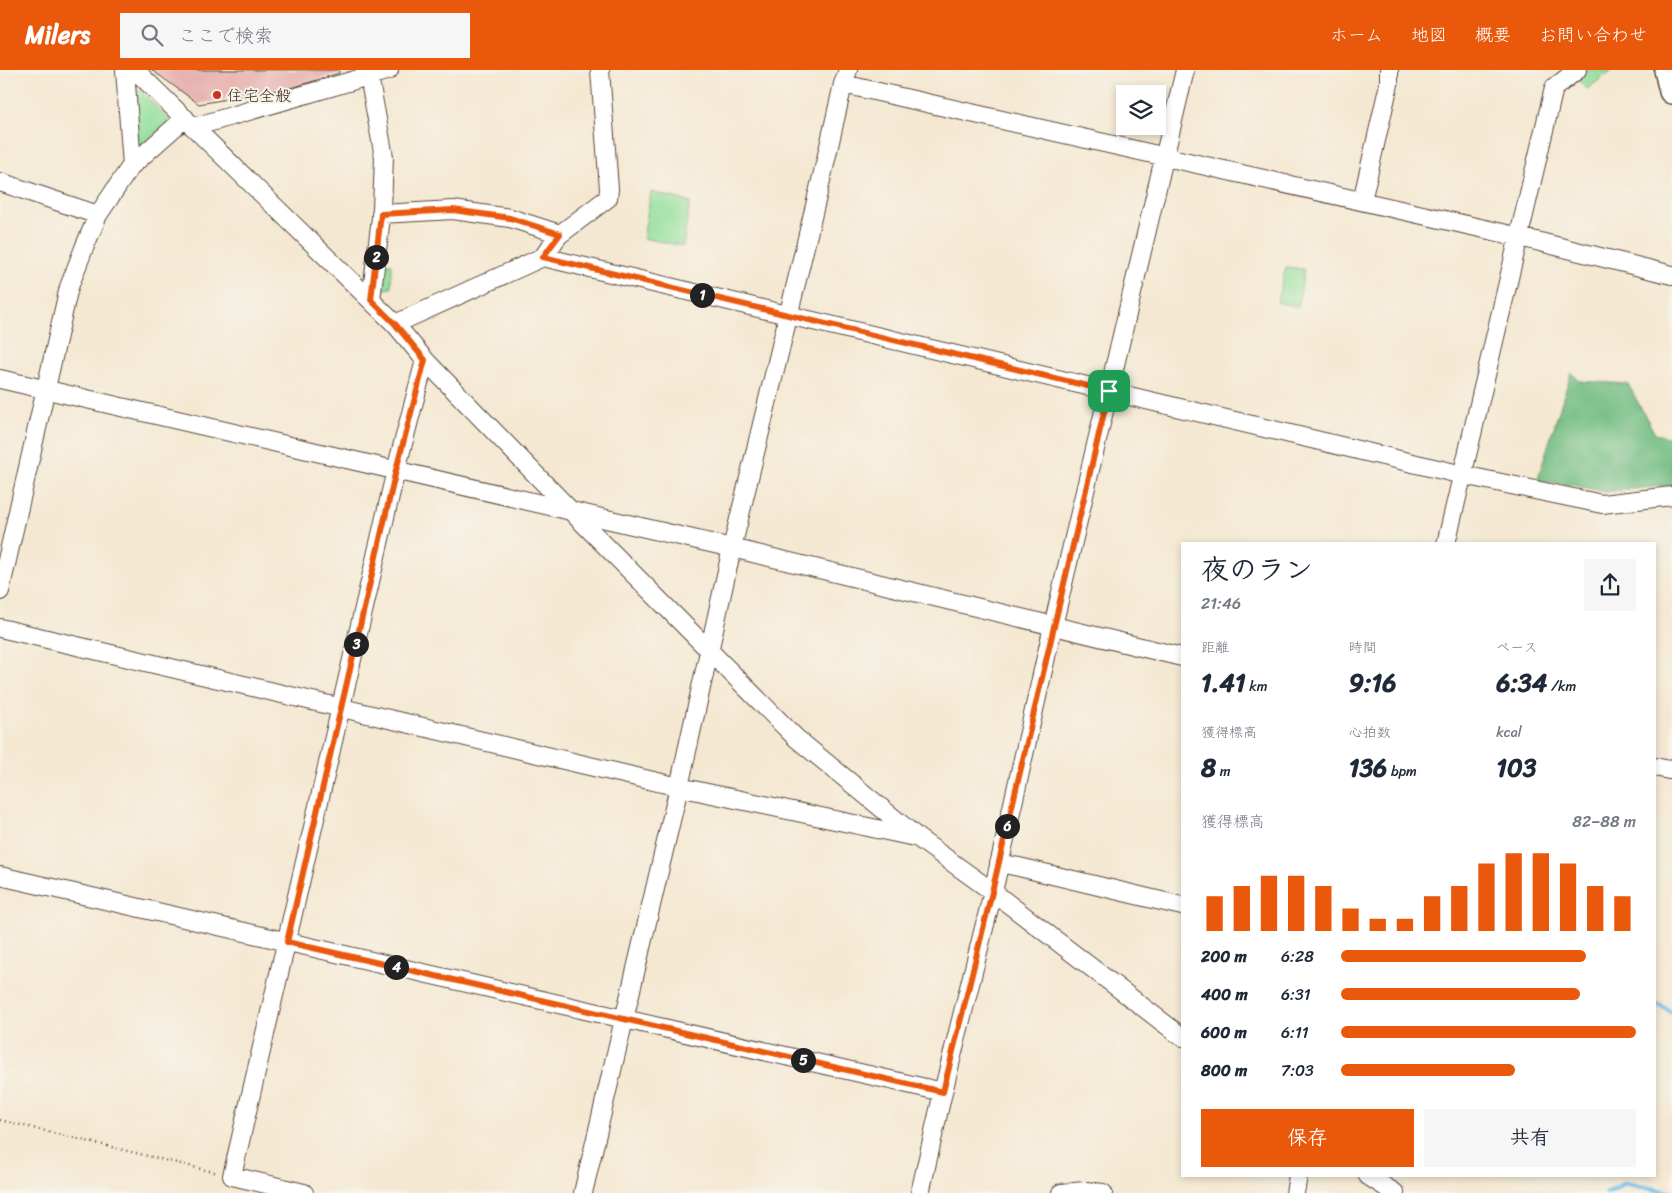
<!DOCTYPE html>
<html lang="ja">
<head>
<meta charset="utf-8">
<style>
  :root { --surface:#fff; --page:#f6f6f7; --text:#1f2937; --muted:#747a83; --accent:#ea580c }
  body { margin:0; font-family:Sriracha,"Klee One",sans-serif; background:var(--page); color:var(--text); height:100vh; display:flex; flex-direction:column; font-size:19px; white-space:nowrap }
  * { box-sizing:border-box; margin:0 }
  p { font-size:16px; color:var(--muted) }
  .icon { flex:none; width:28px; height:28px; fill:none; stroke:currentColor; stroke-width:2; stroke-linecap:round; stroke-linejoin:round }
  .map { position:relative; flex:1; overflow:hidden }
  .details { position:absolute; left:1181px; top:472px; width:475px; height:635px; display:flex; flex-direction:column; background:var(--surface); border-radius:0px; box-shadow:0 2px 8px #0003 }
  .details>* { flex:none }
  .controls { position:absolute; left:1116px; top:15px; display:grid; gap:10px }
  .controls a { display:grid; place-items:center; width:50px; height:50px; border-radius:0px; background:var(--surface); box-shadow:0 2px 8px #0003; font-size:25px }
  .pin { position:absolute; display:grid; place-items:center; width:42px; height:42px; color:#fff; margin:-21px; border-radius:10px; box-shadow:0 2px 8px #0006 }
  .km { position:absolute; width:25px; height:25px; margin:-12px; border-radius:50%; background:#222; color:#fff; font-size:14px; line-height:25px; text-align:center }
  .round { display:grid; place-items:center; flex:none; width:52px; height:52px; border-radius:0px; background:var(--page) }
  .head { display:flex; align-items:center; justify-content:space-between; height:85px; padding:0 20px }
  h1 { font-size:28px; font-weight:800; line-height:38px }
  .stats { display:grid; grid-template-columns:repeat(3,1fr); gap:8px; height:85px; padding:5px 20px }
  .stats div { display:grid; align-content:center }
  .stats b { font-size:25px; font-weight:800 }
  .stats small { font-size:14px; font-weight:400 }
  .stats p { font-size:14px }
  .chart { height:140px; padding:10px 20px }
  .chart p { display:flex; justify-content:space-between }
  .chart svg { width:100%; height:90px; margin-top:5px; stroke:var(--accent); stroke-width:6 }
  .button { display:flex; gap:10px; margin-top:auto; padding:10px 20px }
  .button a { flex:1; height:58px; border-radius:0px; background:var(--accent); color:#fff; font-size:20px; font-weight:800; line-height:58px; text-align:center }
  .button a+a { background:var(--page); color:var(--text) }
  ul { padding:0 20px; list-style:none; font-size:16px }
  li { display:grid; grid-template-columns:80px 60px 1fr; align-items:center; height:38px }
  li i { height:12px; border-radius:6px; background:var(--accent) }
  header { display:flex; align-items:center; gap:30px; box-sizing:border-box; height:70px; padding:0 25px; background:var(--accent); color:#fff }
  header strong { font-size:24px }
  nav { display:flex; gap:28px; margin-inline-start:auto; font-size:18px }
  .search { width:350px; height:45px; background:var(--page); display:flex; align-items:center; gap:12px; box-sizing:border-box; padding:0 18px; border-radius:0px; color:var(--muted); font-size:19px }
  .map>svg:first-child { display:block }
  .green { fill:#92df9c; stroke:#66845d }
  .forest { fill:#75be84; stroke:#587451 }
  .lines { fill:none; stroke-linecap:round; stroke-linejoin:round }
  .stream { stroke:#72bfec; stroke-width:4.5 }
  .building { fill:#e4a6a5 }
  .minor-casing { stroke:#574639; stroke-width:20 }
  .highway-casing { stroke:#574639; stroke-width:28 }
  .path { stroke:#574639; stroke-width:2.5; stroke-dasharray:1 4; stroke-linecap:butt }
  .minor { stroke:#fff; stroke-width:18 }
  .highway { stroke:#fff; stroke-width:25 }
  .route-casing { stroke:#fff; stroke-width:10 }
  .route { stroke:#ea580c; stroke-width:6 }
  .poi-dot { fill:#c8321e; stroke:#f7f3e8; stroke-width:2 }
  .labels { text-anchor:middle; stroke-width:4; stroke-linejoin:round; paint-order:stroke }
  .poi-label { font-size:16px; fill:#3b2a1e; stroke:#f7f3e8; text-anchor:start }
</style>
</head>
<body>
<header>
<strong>Milers</strong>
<div class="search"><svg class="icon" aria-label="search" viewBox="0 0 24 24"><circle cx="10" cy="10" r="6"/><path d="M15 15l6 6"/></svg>ここで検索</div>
<nav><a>ホーム</a><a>地図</a><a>概要</a><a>お問い合わせ</a></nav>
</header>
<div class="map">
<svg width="1672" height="1123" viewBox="0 0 1672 1123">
  <rect width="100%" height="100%" fill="#f7f3e8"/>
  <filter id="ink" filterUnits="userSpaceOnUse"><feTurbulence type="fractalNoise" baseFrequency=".02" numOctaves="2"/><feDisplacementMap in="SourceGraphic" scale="10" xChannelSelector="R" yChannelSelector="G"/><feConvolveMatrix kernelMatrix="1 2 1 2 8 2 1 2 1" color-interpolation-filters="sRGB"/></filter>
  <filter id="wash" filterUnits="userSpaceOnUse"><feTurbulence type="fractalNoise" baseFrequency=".0096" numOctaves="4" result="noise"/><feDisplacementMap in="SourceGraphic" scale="20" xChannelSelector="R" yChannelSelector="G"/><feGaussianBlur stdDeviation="1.12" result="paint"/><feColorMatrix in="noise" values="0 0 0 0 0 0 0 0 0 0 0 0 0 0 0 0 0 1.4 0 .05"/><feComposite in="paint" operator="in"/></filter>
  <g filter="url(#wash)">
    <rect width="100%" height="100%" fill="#f4e8d2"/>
    <!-- green -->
    <path class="green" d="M1578 0H1612L1587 19 1572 4Z
      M133 13 170 50 137 80Z
      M651 122 690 132 683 176 643 168Z
      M382 194H392L391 218 380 220Z
      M1286 197 1304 199 1298 237 1277 232Z"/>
    <!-- forest -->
    <path class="forest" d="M1571 303 1580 311 1628 314 1655 364 1672 368V415L1605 422 1573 415 1537 411Z"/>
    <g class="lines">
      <!-- stream -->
      <path class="stream" d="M1655 933 1672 942
        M1607 1123 1625 1113 1672 1123"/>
    </g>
    <g id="blocks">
      <!-- building -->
      <path class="building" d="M152 0H339V3L294 17 199 34Z"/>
    </g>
  </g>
  <g filter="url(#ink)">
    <use href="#blocks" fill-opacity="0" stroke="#574639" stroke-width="1"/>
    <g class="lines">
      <!-- minor casing -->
      <g class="minor-casing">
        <path id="minor" d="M125 0 132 95
          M135 0 395 254 425 290 572 442 796 668 918 768 993 822 1182 967
          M369 6 384 87 382 139 371 230
          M843 14 1520 167 1672 205
          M194 57 389 0
          M0 112 98 145
          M1362 131 1389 14V0
          M381 144 453 140 510 148 560 164
          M543 187 1463 405 1602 434 1672 426
          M395 254 543 187 559 165 608 128 609 119 600 0
          M0 309 732 478 1182 587
          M1446 474 1554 18 1577 0
          M0 521 69 217 84 178 98 145 131 96 185 48
          M0 558 679 717 915 767
          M1655 697 1669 700 1672 699
          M999 793 1019 797 1182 836
          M0 806 943 1022
          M1368 1106 1395 1123
          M304 1123 232 1106 396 400 425 290
          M583 1123 679 717 732 478 824 98 843 14 848 0
          M920 1123 943 1022 993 822 1053 556 1185 0
          M1061 1123 1086 1121 1103 1123
          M1295 1123 1298 1106"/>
      </g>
      <!-- highway casing -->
      <g class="highway-casing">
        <path id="highway" d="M1667 0 1672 21"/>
      </g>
      <!-- path -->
      <path class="path" d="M0 1050 218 1103"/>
      <!-- minor -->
      <use href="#minor" class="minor"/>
      <!-- highway -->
      <use href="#highway" class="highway"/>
    </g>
  </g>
  <g class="lines" filter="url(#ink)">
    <!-- route casing -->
    <g class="route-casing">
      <path id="route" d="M453 140 510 148 560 164 543 187 1109 321 992 822 943 1022 287 872 396 400 425 290 395 254 371 230 381 144Z"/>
    </g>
    <!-- route -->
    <use href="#route" class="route"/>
  </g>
  <!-- markers -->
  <circle class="poi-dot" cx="217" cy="25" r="5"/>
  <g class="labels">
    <!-- poi labels -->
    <g class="poi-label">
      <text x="227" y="31">住宅全般</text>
    </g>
  </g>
</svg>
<div class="controls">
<a><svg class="icon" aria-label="layers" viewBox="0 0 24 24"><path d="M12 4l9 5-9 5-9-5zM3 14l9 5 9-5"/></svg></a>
</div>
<div class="pin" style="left:1109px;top:321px;background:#1e9e55"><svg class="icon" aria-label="arrive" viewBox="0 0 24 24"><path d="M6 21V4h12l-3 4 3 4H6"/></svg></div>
<b class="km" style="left:702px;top:225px">1</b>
<b class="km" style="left:376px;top:187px">2</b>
<b class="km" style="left:356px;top:574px">3</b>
<b class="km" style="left:396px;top:897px">4</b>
<b class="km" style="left:803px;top:990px">5</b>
<b class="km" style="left:1007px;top:756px">6</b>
<section class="details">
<div class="head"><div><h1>夜のラン</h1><p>21:46</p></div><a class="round"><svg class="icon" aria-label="share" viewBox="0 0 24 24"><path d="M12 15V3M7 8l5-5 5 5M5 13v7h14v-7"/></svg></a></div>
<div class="stats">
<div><p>距離</p><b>1.41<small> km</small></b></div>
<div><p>時間</p><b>9:16</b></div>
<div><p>ペース</p><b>6:34<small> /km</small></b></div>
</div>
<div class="stats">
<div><p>獲得標高</p><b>8<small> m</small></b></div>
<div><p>心拍数</p><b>136<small> bpm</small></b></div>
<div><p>kcal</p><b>103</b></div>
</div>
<div class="chart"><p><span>獲得標高</span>82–88 m</p>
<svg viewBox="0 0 160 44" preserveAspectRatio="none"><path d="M5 44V27M15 44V22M25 44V17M35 44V17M45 44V22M55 44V33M65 44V38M75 44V38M85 44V27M95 44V22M105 44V11M115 44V6M125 44V6M135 44V11M145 44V22M155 44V27"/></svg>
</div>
<ul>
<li><b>200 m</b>6:28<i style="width:83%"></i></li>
<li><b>400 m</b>6:31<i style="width:81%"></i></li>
<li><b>600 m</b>6:11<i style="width:100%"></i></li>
<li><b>800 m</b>7:03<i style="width:59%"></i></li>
</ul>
<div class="button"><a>保存</a><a>共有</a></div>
</section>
</div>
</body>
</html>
